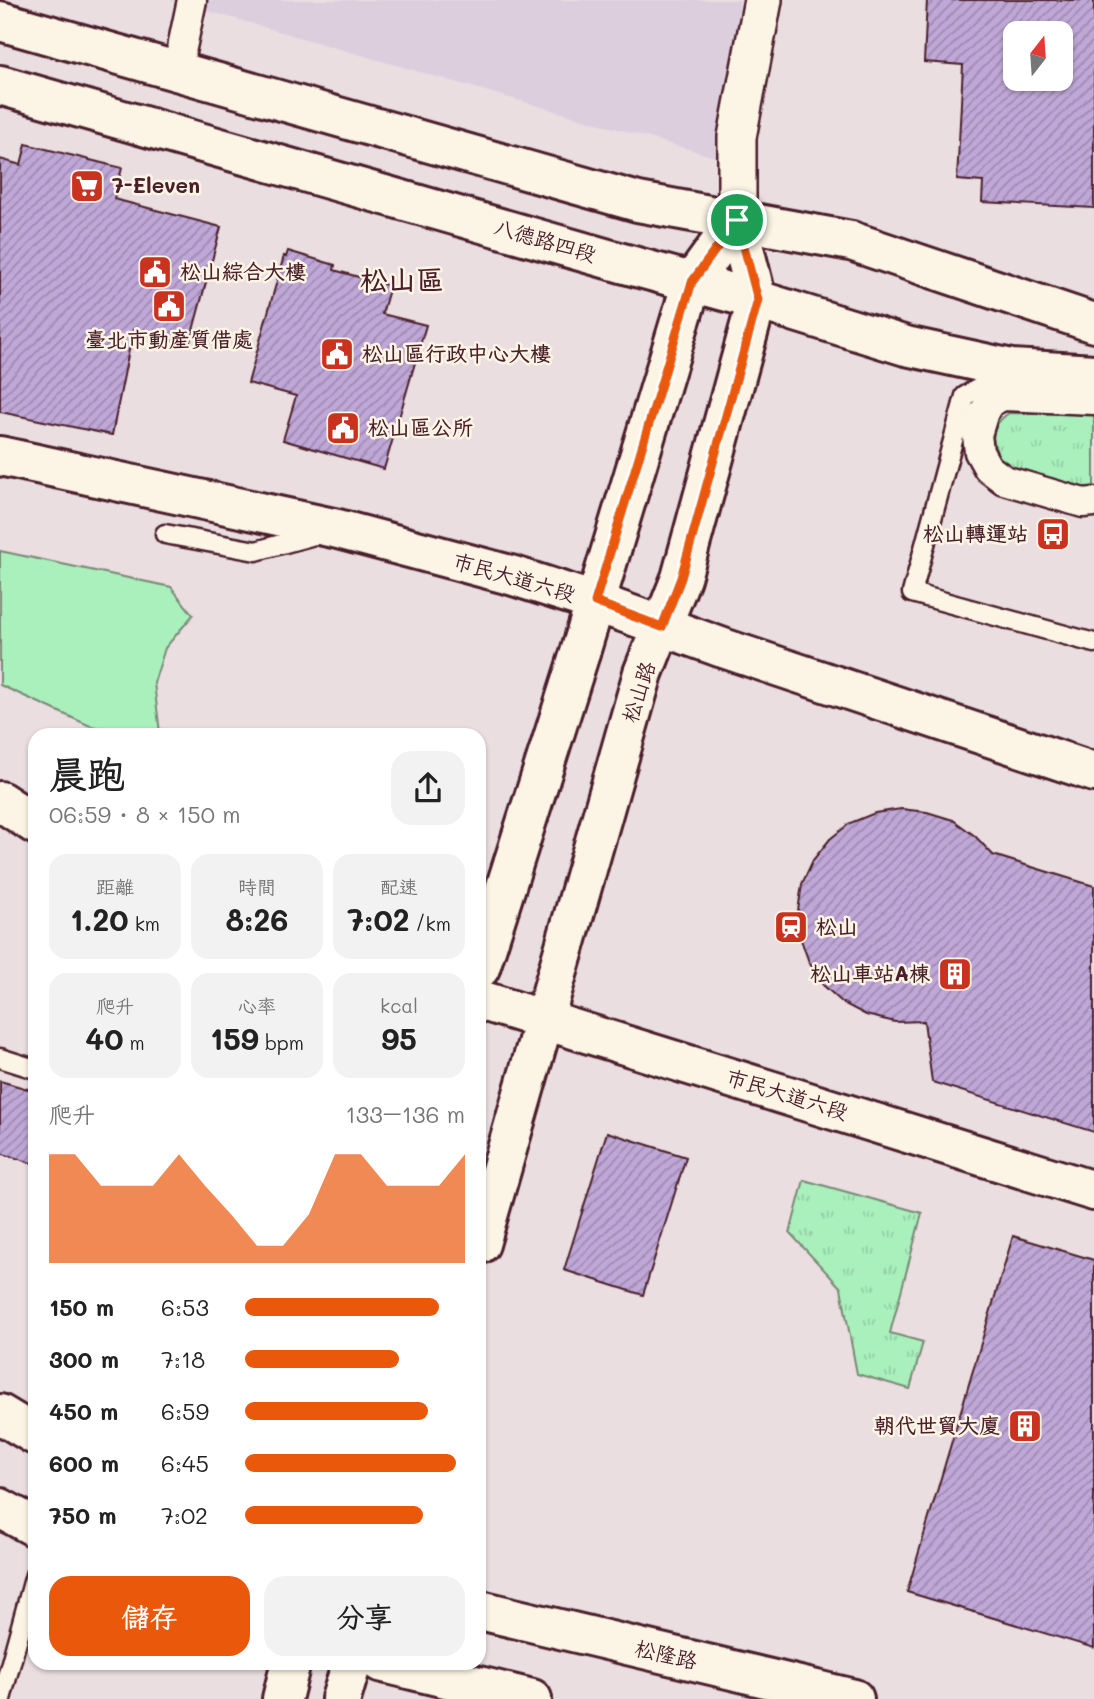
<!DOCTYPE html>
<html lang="zh-TW">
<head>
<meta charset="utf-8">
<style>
  :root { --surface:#fff; --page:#f2f2f2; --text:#222; --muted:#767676; --accent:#ea580c }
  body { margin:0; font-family:Mali,"LXGW WenKai TC",sans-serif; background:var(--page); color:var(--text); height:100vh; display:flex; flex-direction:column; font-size:26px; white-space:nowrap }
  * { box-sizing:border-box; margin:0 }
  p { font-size:23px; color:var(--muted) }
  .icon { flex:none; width:38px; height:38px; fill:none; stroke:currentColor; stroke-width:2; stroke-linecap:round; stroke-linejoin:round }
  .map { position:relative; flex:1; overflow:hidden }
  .drawer { position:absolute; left:28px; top:728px; width:458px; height:942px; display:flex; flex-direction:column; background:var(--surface); border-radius:21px; box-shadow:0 2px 5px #0004 }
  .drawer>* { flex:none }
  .needle { width:46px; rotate:17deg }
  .controls { position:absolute; left:1003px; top:21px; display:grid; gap:14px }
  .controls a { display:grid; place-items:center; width:70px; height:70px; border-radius:14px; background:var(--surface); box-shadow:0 2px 5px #0004; font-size:35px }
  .pin { position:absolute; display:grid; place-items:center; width:60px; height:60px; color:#fff; margin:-30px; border:4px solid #fff; border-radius:50%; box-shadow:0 2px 7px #0007 }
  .round { display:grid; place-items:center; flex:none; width:74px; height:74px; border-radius:21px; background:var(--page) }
  .headline { display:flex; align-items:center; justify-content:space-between; height:119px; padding:0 21px }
  h1 { font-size:38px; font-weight:700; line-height:52px }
  .stats { display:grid; grid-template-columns:repeat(3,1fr); gap:10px; height:119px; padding:7px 21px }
  .stats div { display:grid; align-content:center; border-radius:18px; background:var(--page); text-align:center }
  .stats b { font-size:30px; font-weight:700 }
  .stats small { font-size:19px; font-weight:400 }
  .stats p { font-size:19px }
  .chart { height:196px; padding:14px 21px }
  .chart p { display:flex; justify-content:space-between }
  .chart svg { width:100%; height:126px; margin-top:7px; fill:var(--accent); opacity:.7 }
  .button { display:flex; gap:14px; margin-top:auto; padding:14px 21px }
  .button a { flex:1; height:80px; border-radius:21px; background:var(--accent); color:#fff; font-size:28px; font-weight:700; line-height:80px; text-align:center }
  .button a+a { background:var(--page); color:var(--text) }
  ul { padding:0 21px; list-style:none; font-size:23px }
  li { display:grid; grid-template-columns:112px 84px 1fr; align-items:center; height:52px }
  li i { height:18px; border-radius:9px; background:var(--accent) }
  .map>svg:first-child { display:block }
  .built { fill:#ddcede }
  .grass { fill:url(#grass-tufts); stroke:#7a8874; stroke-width:2 }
  .garden { fill:#a9f0bd; stroke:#7a8874; stroke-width:2 }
  .building { fill:url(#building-hatch); stroke:#4a1f2b; stroke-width:2; fill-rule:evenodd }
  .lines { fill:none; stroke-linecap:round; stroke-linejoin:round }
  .service-casing { stroke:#4a1f2b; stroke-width:23 }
  .pedestrian-casing { stroke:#4a1f2b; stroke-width:33 }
  .minor-casing { stroke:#4a1f2b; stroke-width:42 }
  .tertiary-casing { stroke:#4a1f2b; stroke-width:44 }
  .secondary-casing { stroke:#4a1f2b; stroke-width:44 }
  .service { stroke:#fcf5e5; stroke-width:18 }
  .pedestrian { stroke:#fcf5e5; stroke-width:28 }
  .minor { stroke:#fcf5e5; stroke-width:37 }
  .tertiary { stroke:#fcf5e5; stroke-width:38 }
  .secondary { stroke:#fcf5e5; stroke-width:38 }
  .route-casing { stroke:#fff; stroke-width:14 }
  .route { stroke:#ea580c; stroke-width:9 }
  .labels { text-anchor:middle; stroke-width:5; stroke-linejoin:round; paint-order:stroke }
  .poi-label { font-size:21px; font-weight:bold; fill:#4a1f2b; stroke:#fcf5e5; text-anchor:start }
  .street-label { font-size:21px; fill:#4a1f2b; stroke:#fcf5e5 }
  .district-label { font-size:28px; font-weight:bold; fill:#4a1f2b; stroke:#fcf5e5 }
</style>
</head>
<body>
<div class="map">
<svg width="1094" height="1699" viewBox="0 0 1094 1699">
  <defs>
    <pattern id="grass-tufts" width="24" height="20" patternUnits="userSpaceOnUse" patternTransform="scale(1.75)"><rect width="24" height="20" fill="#a9f0bd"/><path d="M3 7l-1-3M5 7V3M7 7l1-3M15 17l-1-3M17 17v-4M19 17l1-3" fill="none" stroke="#93cda3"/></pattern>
    <pattern id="building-hatch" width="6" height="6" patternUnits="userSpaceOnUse" patternTransform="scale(1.75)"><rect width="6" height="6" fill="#bfa8d7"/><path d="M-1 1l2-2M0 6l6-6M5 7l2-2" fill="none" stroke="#9d88af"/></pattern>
  </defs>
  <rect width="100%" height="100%" fill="#eadee1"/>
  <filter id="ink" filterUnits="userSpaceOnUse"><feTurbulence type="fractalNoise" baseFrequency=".0143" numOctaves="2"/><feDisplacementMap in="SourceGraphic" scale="14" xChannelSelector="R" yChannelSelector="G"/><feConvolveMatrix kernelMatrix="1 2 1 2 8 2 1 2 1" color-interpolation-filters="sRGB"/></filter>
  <g filter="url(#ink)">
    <!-- built -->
    <path class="built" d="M170 0H740L722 159Z"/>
    <!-- grass -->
    <path class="grass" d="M1009 413 1094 414V488H1082L1007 468C991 450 986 428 1009 413Z
      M804 1180 922 1213 890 1333 923 1342 910 1389 857 1374 841 1288 790 1233Z"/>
    <!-- garden -->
    <path class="garden" d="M0 551 171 587 193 615 165 648 154 683 160 733 124 735 88 725 0 685Z"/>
    <!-- building -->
    <path class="building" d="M927 0H1094V208L982 202 983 182 957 180 963 65 924 62ZM1015 33H1060V79H1015Z
      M26 144 122 168 114 199 221 227 189 345 133 330 112 435 0 412V159L21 165Z
      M288 251 335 265 334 270 390 286 382 314 426 325 384 469 283 440 296 396 248 383 284 256 286 257Z
      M901 809 927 812 953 820 975 836 993 855 1094 886V1132L932 1082 924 1021 895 1022 866 1015 843 1003 823 985 809 962 800 937 798 911 802 884 813 860 830 839 850 823 875 813Z
      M0 1081 35 1091V1164L0 1153Z
      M607 1132 686 1157 643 1295 564 1270Z
      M1013 1236 1094 1260V1648L907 1592Z"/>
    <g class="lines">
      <!-- service casing -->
      <g class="service-casing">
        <path id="service" d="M1008 371 965 396 912 593 1094 643
          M165 534 256 551 318 534
          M0 1058 35 1069
          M1 1699 35 1575"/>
      </g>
      <!-- pedestrian casing -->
      <g class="pedestrian-casing">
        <path id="pedestrian" d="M177 71 192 0
          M1094 400 1003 396 990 402 984 412 977 435 979 452 988 468 1004 480 1083 503 1094 502"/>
      </g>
      <!-- minor casing -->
      <g class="minor-casing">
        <path id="minor" d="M737 220V137L763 0"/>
      </g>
      <!-- tertiary casing -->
      <g class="tertiary-casing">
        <path id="tertiary" d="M0 456 338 529 514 576 595 602 723 648 1094 772
          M0 801 35 824
          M480 1000 1094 1191
          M0 1414 35 1435
          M0 1508 35 1527
          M480 1610 854 1699
          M380 1662 532 1699"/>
      </g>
      <!-- secondary casing -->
      <g class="secondary-casing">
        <path id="secondary" d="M0 21 638 202 851 241 1094 323
          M0 85 622 263 757 300 906 346 1012 369 1094 374
          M480 968 580 653 692 282 737 220
          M480 1244 643 673 681 578 757 300 737 220
          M282 1699 291 1662
          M341 1699 352 1662"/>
      </g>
      <!-- service -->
      <use href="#service" class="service"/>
      <!-- pedestrian -->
      <use href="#pedestrian" class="pedestrian"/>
      <!-- minor -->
      <use href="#minor" class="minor"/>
      <!-- tertiary -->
      <use href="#tertiary" class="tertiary"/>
      <!-- secondary -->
      <use href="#secondary" class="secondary"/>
    </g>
  </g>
  <g class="lines" filter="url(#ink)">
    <!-- route casing -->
    <g class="route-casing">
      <path id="route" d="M737 220 758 300 681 578 662 627 595 602 692 282Z"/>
    </g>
    <!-- route -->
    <use href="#route" class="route"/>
  </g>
  <!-- icons -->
  <defs>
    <g id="supermarket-square" transform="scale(1.75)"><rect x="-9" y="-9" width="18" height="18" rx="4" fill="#c8321e" stroke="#fcf5e5"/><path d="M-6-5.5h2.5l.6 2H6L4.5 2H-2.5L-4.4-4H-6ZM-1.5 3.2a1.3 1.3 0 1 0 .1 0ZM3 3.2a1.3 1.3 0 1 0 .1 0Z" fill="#fff"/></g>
    <g id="civic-square" transform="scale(1.75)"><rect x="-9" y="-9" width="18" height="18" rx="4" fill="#c8321e" stroke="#fcf5e5"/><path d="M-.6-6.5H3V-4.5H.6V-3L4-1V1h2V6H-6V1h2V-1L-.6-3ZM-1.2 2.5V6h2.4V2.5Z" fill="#fff"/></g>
    <g id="bus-square" transform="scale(1.75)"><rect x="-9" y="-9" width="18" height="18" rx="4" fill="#c8321e" stroke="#fcf5e5"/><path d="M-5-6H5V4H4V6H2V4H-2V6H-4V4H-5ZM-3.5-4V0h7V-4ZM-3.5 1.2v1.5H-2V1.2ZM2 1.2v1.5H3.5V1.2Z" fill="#fff"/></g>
    <g id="station-square" transform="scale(1.75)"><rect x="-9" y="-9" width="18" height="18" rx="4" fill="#c8321e" stroke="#fcf5e5"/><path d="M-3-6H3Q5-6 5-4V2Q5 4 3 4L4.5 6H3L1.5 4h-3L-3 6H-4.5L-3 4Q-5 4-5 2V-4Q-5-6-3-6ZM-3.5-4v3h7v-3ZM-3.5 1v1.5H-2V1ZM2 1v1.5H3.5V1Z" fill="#fff"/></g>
    <g id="building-square" transform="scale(1.75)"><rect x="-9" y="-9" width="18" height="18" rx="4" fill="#c8321e" stroke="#fcf5e5"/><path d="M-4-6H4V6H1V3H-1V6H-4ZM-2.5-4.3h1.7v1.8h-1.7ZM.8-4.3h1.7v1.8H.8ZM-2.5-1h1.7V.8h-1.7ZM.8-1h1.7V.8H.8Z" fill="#fff"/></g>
  </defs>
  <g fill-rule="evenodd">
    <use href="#supermarket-square" x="87" y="186"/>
    <use href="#civic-square" x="155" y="272"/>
    <use href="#civic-square" x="169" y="306"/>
    <use href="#civic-square" x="337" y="354"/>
    <use href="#civic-square" x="343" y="428"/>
    <use href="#bus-square" x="1053" y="534"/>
    <use href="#station-square" x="791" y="927"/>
    <use href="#building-square" x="955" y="974"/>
    <use href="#building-square" x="1025" y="1426"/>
  </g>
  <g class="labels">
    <!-- poi labels -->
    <g class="poi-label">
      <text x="112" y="193">7-Eleven</text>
      <text x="180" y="279">松山綜合大樓</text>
      <text x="169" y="347" text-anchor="middle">臺北市動產質借處</text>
      <text x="362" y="361">松山區行政中心大樓</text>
      <text x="368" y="435">松山區公所</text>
      <text x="1028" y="541" text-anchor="end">松山轉運站</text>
      <text x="816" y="934">松山</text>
      <text x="930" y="981" text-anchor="end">松山車站A棟</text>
      <text x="1000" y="1433" text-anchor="end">朝代世貿大廈</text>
    </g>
    <!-- street labels -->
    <g class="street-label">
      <text transform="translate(545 241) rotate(16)" y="7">八德路四段</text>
      <text transform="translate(514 578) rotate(16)" y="7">市民大道六段</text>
      <text transform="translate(639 692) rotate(-72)" y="7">松山路</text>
      <text transform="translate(787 1095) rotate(17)" y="7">市民大道六段</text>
      <text transform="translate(666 1655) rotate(13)" y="7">松隆路</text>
    </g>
    <!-- district labels -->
    <g class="district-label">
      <text x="402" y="290">松山區</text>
    </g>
  </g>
</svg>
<div class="controls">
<a><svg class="needle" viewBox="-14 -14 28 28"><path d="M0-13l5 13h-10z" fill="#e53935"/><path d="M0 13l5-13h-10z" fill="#767676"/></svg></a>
</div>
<div class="pin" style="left:737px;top:220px;background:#1e9e55"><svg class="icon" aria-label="arrive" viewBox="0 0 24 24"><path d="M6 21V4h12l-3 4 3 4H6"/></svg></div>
<section class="drawer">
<div class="headline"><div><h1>晨跑</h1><p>06:59 · 8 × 150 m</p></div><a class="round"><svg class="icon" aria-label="share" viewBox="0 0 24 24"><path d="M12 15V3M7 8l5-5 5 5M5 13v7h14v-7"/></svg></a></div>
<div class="stats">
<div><p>距離</p><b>1.20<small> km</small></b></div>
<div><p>時間</p><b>8:26</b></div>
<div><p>配速</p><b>7:02<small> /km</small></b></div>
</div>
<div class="stats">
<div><p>爬升</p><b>40<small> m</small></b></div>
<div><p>心率</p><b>159<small> bpm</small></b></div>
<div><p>kcal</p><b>95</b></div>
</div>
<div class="chart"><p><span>爬升</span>133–136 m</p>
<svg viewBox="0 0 160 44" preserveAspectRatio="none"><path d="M0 44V6L10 6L20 17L30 17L40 17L50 6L60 17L70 27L80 38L90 38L100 27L110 6L120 6L130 17L140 17L150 17L160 6V44z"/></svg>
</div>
<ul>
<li><b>150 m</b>6:53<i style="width:88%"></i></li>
<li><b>300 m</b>7:18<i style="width:70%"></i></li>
<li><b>450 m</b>6:59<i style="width:83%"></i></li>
<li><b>600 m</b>6:45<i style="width:96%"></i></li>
<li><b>750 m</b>7:02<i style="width:81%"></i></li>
</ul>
<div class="button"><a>儲存</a><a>分享</a></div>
</section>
</div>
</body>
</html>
